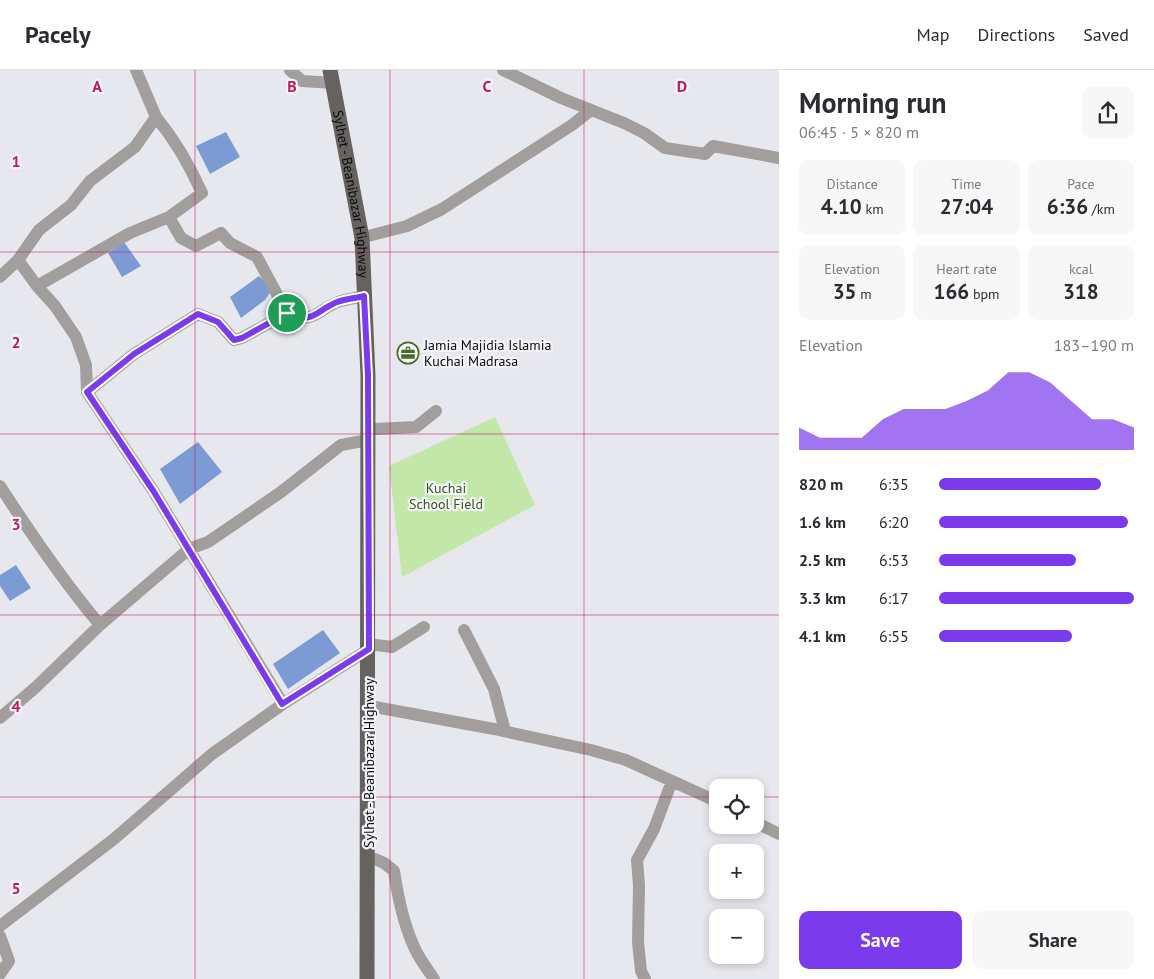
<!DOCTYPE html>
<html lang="en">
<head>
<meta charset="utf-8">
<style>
  :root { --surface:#fff; --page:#f7f7f7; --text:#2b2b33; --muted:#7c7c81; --line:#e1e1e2; --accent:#7c3aed }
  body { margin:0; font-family:"PT Sans",sans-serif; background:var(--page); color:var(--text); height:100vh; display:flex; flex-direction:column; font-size:19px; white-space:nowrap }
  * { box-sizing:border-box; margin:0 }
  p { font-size:16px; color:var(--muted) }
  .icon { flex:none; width:28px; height:28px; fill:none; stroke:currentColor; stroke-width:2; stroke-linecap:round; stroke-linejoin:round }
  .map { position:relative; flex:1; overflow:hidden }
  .sheet { display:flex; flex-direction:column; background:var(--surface); width:375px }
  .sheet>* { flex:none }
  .tools { position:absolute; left:709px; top:709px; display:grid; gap:10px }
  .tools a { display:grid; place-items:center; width:55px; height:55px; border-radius:10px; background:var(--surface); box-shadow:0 2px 8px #0003; font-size:25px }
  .pin { position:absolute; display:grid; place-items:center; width:42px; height:42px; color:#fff; margin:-21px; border:2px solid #fff; border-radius:50%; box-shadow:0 1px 5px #0007 }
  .round { display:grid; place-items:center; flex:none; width:52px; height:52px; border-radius:10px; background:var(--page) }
  .summary { display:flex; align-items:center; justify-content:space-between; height:85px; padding:0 20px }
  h1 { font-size:28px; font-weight:600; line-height:38px }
  .figures { display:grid; grid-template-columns:repeat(3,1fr); gap:8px; height:85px; padding:5px 20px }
  .figures div { display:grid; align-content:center; border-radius:10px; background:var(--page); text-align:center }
  .figures b { font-size:21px; font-weight:600 }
  .figures small { font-size:14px; font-weight:400 }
  .figures p { font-size:14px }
  .chart { height:140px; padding:10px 20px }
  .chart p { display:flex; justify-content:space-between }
  .chart svg { width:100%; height:90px; margin-top:5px; fill:var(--accent); opacity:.7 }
  .action { display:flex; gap:10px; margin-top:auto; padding:10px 20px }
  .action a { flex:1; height:58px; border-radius:10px; background:var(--accent); color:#fff; font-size:20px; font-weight:600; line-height:58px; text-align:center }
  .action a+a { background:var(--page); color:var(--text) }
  ul { padding:0 20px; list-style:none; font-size:16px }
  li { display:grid; grid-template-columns:80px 60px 1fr; align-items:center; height:38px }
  li i { height:12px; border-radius:6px; background:var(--accent) }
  header { display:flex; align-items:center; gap:30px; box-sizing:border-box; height:70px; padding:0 25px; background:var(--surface); border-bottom:1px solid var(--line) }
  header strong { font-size:24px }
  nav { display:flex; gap:28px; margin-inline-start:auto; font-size:18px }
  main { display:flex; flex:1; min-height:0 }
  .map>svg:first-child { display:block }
  .green { fill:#c3e7a9 }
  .water { fill:#7c9ad3 }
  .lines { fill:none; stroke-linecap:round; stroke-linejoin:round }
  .minor { stroke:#a19e9d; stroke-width:12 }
  .major { stroke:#666260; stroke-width:15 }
  .route-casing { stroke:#fff; stroke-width:10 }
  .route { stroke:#7c3aed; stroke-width:6 }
  .grid { fill:none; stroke:#c2185b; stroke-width:1; stroke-opacity:0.55 }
  .labels { text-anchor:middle; stroke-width:4.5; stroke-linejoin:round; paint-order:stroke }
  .street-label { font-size:14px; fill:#0b0b0d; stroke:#f4f5fa }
  .poi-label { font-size:14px; fill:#0b0b0d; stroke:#f4f5fa; text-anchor:start }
  .park-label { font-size:14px; fill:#375618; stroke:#f4f5fa }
  .grid-label { font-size:16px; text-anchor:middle; font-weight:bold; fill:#c2185b; stroke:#f4f5fa; stroke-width:4.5; stroke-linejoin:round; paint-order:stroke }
</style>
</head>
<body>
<header>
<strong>Pacely</strong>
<nav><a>Map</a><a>Directions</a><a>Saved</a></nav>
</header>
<main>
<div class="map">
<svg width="779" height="909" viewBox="0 0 779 909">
  <rect width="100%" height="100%" fill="#e7e8ed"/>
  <!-- green -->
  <path class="green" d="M495 347 535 435 402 507 389 396Z"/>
  <!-- water -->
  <path class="water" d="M226 62 240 87 210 104 196 76Z
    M124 172 141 196 122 207 108 183Z
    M259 206 272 220 265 230 241 248 230 227Z
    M198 372 222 402 180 434 160 399Z
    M16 495 31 518 10 531 0 516V505Z
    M323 560 340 583 288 619 273 594Z"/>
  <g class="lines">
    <!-- minor -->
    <path class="minor" d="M290 0 302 11 333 13
      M503 0 561 28 624 53 644 63 665 78 705 84 713 76 779 88
      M169 147 181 168 196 176 221 163 230 173 257 187 287 243
      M368 166 407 156 442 139 572 55 591 40
      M18 190 37 216 55 236 76 267 86 295 87 322 154 422 283 634
      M0 207 18 190 39 160 71 135 90 111 135 77 156 47 136 0
      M37 216 130 163 169 147 202 123C190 96 175 70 156 47
      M87 322 134 284 198 244 218 252 234 270 242 268 287 243C314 255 315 241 338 232 346 229 356 228 365 226
      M375 359 416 357 436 341
      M0 416C31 464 63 511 100 555
      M464 560 494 619 505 661
      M376 575 392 577 424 557
      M375 637 494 659 591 680 626 690 718 732
      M0 648 36 617 100 555 189 479 208 472 233 455 281 422 341 375 368 370
      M755 752 779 764
      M375 789 384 793 394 801C398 828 404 858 417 883 422 892 428 900 434 909
      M0 856 114 769 212 684 283 634 369 579
      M0 866 9 891 0 904
      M645 909 641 901 638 872 639 816 637 790 654 759 672 711"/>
    <!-- major -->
    <path class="major" id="s1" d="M330 0 362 168 368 306 367 909"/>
  </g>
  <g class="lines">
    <!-- route casing -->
    <g class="route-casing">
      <path id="route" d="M364 226 368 306 369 579 282 634 154 422 87 322 134 284 198 244 218 252 234 270 242 268 287 243C314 255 315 241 337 232 346 229 356 228 364 226Z"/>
    </g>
    <!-- route -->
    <use href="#route" class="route"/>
  </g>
  <!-- grid -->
  <path class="grid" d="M195 0V909M390 0V909M584 0V909M0 182H779M0 364H779M0 545H779M0 727H718M755 727H779"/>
  <!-- icons -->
  <defs>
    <g id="office-ring" transform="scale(1.125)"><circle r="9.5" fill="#f4f5fa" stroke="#466b24" stroke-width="1.5"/><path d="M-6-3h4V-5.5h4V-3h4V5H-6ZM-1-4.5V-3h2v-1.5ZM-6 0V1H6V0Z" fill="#466b24"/></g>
  </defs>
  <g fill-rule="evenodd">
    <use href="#office-ring" x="408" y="283"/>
  </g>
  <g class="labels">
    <!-- street labels -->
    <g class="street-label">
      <text dy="5" stroke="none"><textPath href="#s1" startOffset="126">Sylhet - Beanibazar Highway</textPath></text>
      <text transform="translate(369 693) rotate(-90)" y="5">Sylhet - Beanibazar Highway</text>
    </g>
    <!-- poi labels -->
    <g class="poi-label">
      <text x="424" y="280">Jamia Majidia Islamia<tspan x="424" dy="16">Kuchai Madrasa</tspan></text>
    </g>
    <!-- park labels -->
    <g class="park-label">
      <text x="446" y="423">Kuchai<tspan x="446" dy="16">School Field</tspan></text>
    </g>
  </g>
  <g class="grid-label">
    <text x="97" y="22">A</text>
    <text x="292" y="22">B</text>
    <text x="487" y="22">C</text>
    <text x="682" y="22">D</text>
    <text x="16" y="97">1</text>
    <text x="16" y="278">2</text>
    <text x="16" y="460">3</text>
    <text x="16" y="642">4</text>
    <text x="16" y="824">5</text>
  </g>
</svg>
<div class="tools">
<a><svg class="icon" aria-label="locate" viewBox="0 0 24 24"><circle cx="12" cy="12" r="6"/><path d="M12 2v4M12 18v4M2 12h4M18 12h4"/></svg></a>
<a>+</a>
<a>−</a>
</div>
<div class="pin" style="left:287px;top:243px;background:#1e9e55"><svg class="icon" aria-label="arrive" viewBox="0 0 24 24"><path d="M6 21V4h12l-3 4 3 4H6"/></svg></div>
</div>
<section class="sheet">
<div class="summary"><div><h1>Morning run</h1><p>06:45 · 5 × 820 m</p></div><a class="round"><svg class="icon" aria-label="share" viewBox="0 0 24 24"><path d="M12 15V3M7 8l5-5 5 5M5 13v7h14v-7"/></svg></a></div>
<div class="figures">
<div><p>Distance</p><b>4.10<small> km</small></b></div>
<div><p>Time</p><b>27:04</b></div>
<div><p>Pace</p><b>6:36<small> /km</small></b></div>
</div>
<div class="figures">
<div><p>Elevation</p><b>35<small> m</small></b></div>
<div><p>Heart rate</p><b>166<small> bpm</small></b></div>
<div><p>kcal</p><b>318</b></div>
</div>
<div class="chart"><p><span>Elevation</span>183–190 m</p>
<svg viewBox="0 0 160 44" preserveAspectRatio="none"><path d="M0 44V33L10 38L20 38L30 38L40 29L50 24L60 24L70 24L80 20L90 15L100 6L110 6L120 11L130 20L140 29L150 29L160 33V44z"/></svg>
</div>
<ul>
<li><b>820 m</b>6:35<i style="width:83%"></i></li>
<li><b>1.6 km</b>6:20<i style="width:97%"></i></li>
<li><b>2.5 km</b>6:53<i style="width:70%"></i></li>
<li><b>3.3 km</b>6:17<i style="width:100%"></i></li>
<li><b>4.1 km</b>6:55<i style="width:68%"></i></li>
</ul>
<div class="action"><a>Save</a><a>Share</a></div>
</section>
</main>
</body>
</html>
